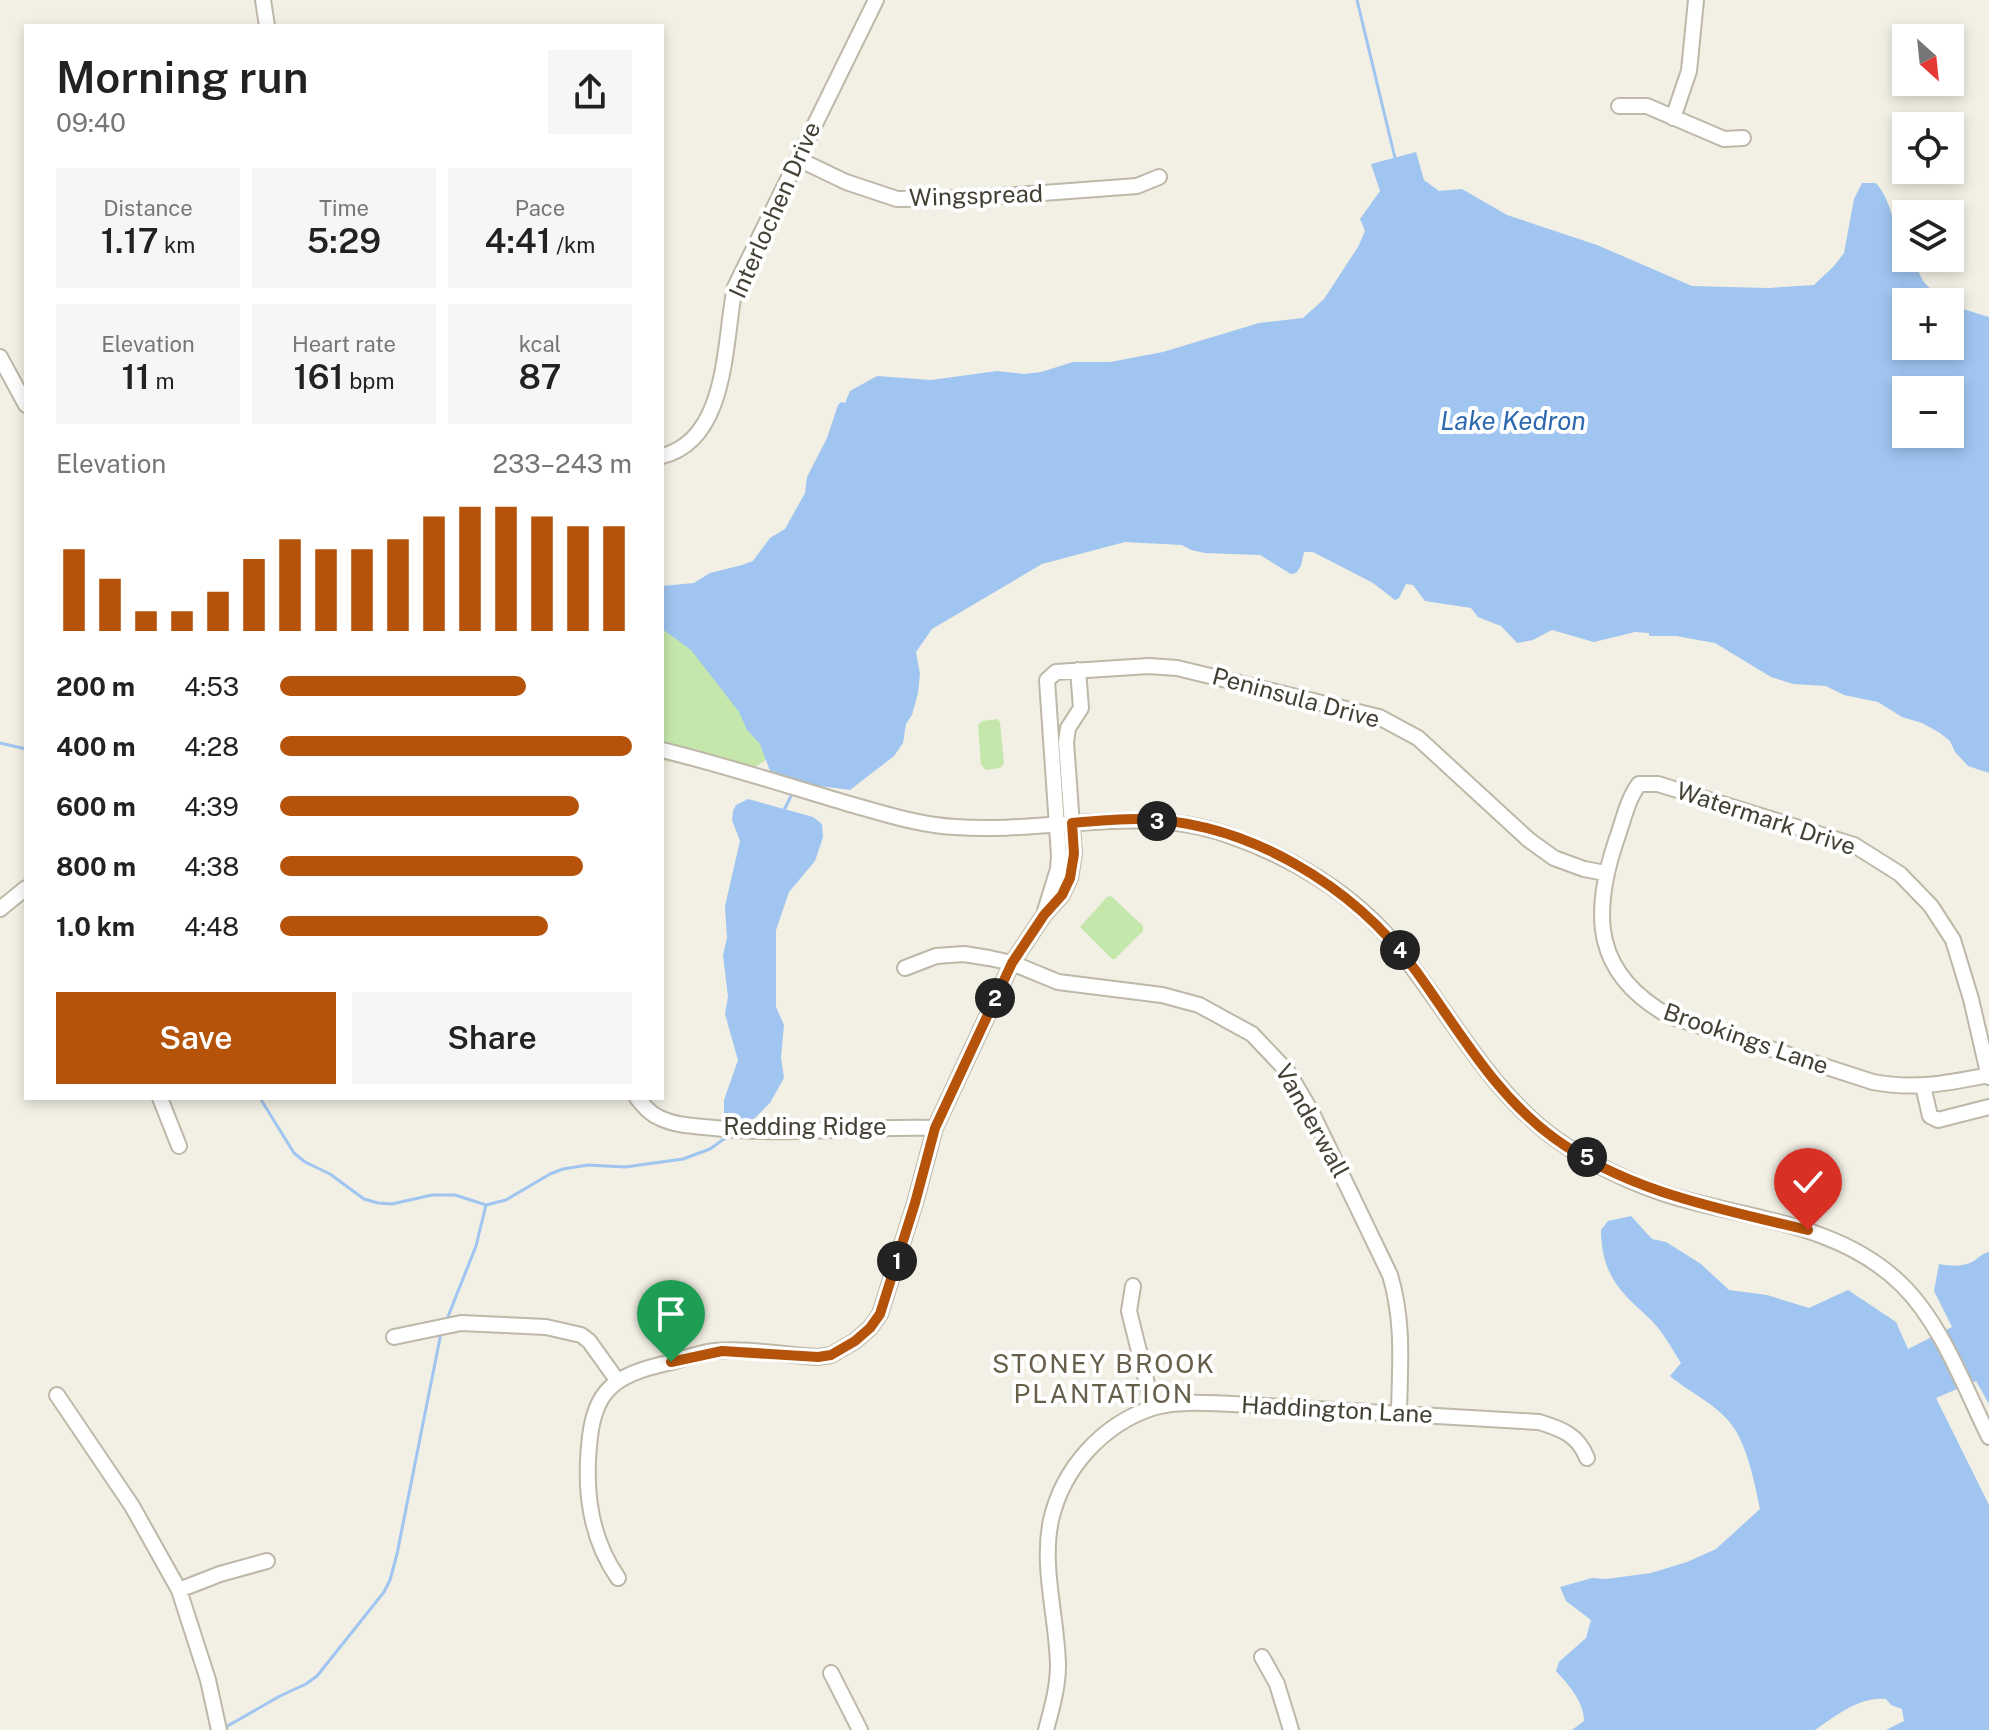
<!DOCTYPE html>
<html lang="en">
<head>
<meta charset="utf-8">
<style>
  :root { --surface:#fff; --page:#f6f6f6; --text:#222; --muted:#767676; --accent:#b45309 }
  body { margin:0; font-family:"Public Sans",sans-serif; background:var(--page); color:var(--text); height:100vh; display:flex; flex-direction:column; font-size:30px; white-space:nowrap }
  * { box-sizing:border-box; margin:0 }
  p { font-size:26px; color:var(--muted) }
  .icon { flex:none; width:44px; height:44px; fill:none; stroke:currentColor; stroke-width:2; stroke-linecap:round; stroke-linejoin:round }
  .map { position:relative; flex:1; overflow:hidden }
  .details { position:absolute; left:24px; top:24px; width:640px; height:1076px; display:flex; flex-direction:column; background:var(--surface); border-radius:0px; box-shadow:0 4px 12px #0003 }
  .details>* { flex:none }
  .needle { width:52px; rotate:153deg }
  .controls { position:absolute; left:1892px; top:24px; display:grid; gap:16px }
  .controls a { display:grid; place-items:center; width:72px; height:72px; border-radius:0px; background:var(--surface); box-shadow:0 4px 12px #0003; font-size:40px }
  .pin { position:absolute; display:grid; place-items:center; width:68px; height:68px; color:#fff; margin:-82px -34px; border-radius:50% 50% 50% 0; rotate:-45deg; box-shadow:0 0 8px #0007 }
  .pin .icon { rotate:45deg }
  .km { position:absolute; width:40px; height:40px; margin:-20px; border-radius:50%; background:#222; color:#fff; font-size:22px; line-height:40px; text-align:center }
  .round { display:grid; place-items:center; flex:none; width:84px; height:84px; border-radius:0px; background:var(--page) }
  .overview { display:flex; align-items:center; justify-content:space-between; height:136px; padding:0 32px }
  h1 { font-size:44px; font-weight:600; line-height:60px }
  .metrics { display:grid; grid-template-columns:repeat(3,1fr); gap:12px; height:136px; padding:8px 32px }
  .metrics div { display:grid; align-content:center; border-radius:0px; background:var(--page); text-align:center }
  .metrics b { font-size:34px; font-weight:600 }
  .metrics small { font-size:22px; font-weight:400 }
  .metrics p { font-size:22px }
  .chart { height:224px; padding:16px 32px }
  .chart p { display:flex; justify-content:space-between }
  .chart svg { width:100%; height:144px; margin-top:8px; stroke:var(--accent); stroke-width:6 }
  .action { display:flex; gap:16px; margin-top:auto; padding:16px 32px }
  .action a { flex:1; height:92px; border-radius:0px; background:var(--accent); color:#fff; font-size:32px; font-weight:600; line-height:92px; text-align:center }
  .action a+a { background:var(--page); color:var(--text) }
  ul { padding:0 32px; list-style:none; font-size:26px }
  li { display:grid; grid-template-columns:128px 96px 1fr; align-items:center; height:60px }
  li i { height:20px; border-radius:10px; background:var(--accent) }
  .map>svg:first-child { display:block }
  .green { fill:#c6e7ac }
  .water { fill:#9fc5f0; fill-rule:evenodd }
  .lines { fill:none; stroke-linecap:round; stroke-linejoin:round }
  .stream { stroke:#9fc5f0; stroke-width:3 }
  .minor-casing { stroke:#bdb8a7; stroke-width:18 }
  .minor { stroke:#fff; stroke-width:14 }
  .route-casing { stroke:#fff; stroke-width:16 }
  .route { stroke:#b45309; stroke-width:10 }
  .labels { text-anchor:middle; stroke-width:8; stroke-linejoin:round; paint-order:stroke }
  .street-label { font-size:24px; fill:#444034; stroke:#fff }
  .water-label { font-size:26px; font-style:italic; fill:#2e69af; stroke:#fff }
  .neighbourhood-label { font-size:26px; letter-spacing:2px; fill:#675f4b; stroke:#fff }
</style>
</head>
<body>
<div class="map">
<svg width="1989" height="1730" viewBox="0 0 1989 1730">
  <rect width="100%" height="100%" fill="#f2efe4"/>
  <!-- green -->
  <path class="green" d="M662 591 780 751 739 777 662 760Z
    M997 719 1000 722 1004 764 1000 768 986 770 981 765 978 725 982 721Z
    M1111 896 1143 926V931L1115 959H1112L1080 927 1107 897Z"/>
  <!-- water -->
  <path class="water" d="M1416 152 1424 180 1439 191 1462 189 1507 215 1597 245 1692 286 1768 288 1814 285 1834 266 1844 253 1854 199 1862 183H1876C1888 197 1890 210 1895 226 1899 239 1906 244 1906 258H1912L1923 281 1943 302H1906V346H1950V305L1989 317V773L1968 766 1955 752 1950 741 1940 733 1922 723 1902 717 1878 702 1844 695 1826 686 1793 684 1771 677 1715 643 1676 636H1649V633L1635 632 1594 642 1552 630 1533 640 1517 643 1501 626 1478 617 1471 608 1425 601 1413 585 1406 584 1399 598 1395 600 1373 583 1313 552H1304L1301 566 1296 573 1291 574 1260 555 1205 553 1191 550 1182 545 1125 542 1042 564 932 629 916 652 920 674 918 693 912 715 906 724 903 743 894 756 850 790 782 781 770 771 760 744 747 730 739 712 691 650 662 629V586L694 583 710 573 742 565 753 561 770 538 785 529 805 493 807 477 827 438 838 405 841 402 845 403 850 391 877 376 931 380 997 371 1024 374 1041 372 1073 362H1110L1163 352 1259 323 1303 318 1324 299 1358 247 1365 231 1360 219 1380 191 1371 164ZM1906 390H1950V434H1906Z
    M748 799 813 817 822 824 823 837 815 861 789 892 776 930V1007L784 1025 781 1057 784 1078 770 1103 755 1118 737 1125 729 1124 724 1115V1100L738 1060 725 1014 728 997 723 955 727 938 725 906 740 841 732 820 733 811 736 805Z
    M1631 1216 1652 1239 1666 1242 1701 1264 1729 1290 1767 1295 1809 1308 1848 1290 1896 1322 1908 1349 1952 1327 1934 1291 1939 1264C1950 1266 1962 1267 1972 1262 1979 1258 1981 1254 1989 1252V1404L1976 1381 1936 1398 1989 1505V1730H1886L1904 1721 1902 1709 1891 1705 1886 1699C1860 1696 1835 1716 1815 1730H1572L1584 1721C1584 1702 1569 1685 1556 1671L1559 1662 1586 1638 1591 1620 1566 1601 1560 1587 1592 1578 1606 1579 1651 1573 1687 1562 1716 1549 1760 1509C1755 1484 1747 1444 1731 1424 1716 1404 1689 1392 1670 1376L1681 1363C1672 1349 1663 1332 1652 1321 1620 1291 1602 1277 1601 1230L1608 1221Z"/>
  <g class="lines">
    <!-- stream -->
    <path class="stream" d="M1357 0 1395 158
      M0 743 26 749
      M784 810 791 796
      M260 1098 294 1153 305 1162 330 1174 364 1199 378 1203 392 1204 432 1195H455L486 1205 506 1200 550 1174 563 1169 588 1165 625 1167 683 1159 710 1149 728 1136
      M447 1319 476 1246 486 1205
      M224 1728 280 1696 306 1684 317 1676 384 1592 390 1580 397 1554 441 1333"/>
    <!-- minor casing -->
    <g class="minor-casing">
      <path id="minor" d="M263 0 267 26
        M1619 106H1647L1724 139 1743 138
        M1673 118 1689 71 1696 0
        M798 159 846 182 897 199 974 198 1137 186 1159 177
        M0 357 26 405
        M662 456C729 440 724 339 735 287L876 0
        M662 750C724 765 785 785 846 803 882 813 918 825 955 827 1045 834 1137 804 1225 834 1290 856 1353 893 1396 946 1448 1010 1486 1087 1553 1137 1587 1162 1634 1185 1675 1197 1752 1219 1842 1225 1902 1285 1941 1323 1965 1388 1989 1437
        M0 909 26 888
        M1045 911 1058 869 1059 856 1047 680 1056 672 1149 666 1177 668 1379 717 1418 738 1529 840 1554 858 1584 869 1605 873
        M905 968 936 956 964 954 989 958 1012 963 1058 982 1162 995 1199 1005 1252 1034 1288 1072 1311 1111 1390 1275C1404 1321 1400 1365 1399 1412
        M1989 1075C1948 1083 1915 1090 1873 1082L1669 1016C1594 974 1591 916 1616 841 1623 822 1627 800 1639 784H1658L1854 845 1900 874 1931 906 1953 940 1971 999 1989 1077
        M1923 1086 1930 1116 1938 1120 1989 1107
        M160 1098 179 1146
        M637 1098C644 1106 650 1114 660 1118 677 1126 696 1126 714 1128 788 1136 861 1126 935 1128
        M1133 1286 1129 1311 1153 1408
        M394 1337 461 1323 546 1327 581 1335 589 1341 617 1380
        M57 1395 132 1506 179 1590 208 1680 219 1730
        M618 1578C593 1542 586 1503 588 1461 591 1393 607 1376 672 1362 686 1358 699 1353 714 1351 748 1348 784 1355 818 1357L831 1355 855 1341 870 1328 880 1314 915 1203 935 1128 1012 963 1044 915 1062 895 1070 878 1074 854 1066 742 1068 728 1081 708 1078 670
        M179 1590 220 1574 267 1561
        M1262 1657 1277 1684 1291 1730
        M831 1673 860 1730
        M1046 1730C1052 1708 1058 1687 1058 1665 1057 1617 1041 1567 1051 1520 1063 1468 1102 1425 1152 1408 1184 1398 1234 1405 1267 1406 1358 1411 1449 1416 1539 1422 1562 1429 1578 1435 1587 1458"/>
    </g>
    <!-- minor -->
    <use href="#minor" class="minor"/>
  </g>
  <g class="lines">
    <!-- route casing -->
    <g class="route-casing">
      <path id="route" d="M671 1362 722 1351 818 1357 831 1355 855 1341 870 1328 880 1314 915 1203 935 1128 1012 963 1044 915 1062 895 1070 878 1074 854 1072 823C1094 821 1117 819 1139 819 1247 821 1353 885 1416 971 1458 1029 1495 1095 1554 1138 1628 1192 1721 1209 1808 1230"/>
    </g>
    <!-- route -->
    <use href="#route" class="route"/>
  </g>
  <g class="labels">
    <!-- street labels -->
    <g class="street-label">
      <text transform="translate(976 196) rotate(-2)" y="8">Wingspread</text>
      <text transform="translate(775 210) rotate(-66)" y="8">Interlochen Drive</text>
      <text transform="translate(1296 698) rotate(15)" y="8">Peninsula Drive</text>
      <text transform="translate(1766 819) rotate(18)" y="8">Watermark Drive</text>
      <text transform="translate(1746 1039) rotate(19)" y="8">Brookings Lane</text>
      <text transform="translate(1312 1121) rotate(61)" y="8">Vanderwall</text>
      <text x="805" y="1135">Redding Ridge</text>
      <text transform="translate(1337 1410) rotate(3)" y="8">Haddington Lane</text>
    </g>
    <!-- water labels -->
    <g class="water-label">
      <text x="1513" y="430">Lake Kedron</text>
    </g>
    <!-- neighbourhood labels -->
    <g class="neighbourhood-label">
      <text x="1104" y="1373">STONEY BROOK<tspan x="1104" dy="30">PLANTATION</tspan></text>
    </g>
  </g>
</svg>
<div class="controls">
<a><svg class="needle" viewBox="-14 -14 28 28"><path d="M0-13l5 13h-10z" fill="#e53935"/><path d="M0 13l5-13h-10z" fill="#767676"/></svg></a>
<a><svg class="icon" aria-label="locate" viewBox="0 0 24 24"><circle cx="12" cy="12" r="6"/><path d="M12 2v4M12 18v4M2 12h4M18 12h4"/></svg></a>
<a><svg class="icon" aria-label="layers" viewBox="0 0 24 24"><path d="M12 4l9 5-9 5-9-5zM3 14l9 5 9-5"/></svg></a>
<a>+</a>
<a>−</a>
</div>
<div class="pin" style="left:671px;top:1362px;background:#1e9e55"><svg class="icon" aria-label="arrive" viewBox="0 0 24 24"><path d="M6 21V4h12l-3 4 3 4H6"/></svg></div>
<div class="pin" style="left:1808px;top:1230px;background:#d93025"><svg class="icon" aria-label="check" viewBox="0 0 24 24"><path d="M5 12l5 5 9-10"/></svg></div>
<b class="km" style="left:897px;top:1261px">1</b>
<b class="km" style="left:995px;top:998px">2</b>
<b class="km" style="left:1157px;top:821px">3</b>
<b class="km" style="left:1400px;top:950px">4</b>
<b class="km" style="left:1587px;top:1157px">5</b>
<section class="details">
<div class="overview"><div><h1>Morning run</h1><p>09:40</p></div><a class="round"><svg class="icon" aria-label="share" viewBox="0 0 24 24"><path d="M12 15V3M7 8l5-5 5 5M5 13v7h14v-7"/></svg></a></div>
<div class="metrics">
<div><p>Distance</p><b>1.17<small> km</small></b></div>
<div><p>Time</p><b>5:29</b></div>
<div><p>Pace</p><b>4:41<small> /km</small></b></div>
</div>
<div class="metrics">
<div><p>Elevation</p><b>11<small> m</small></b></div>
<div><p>Heart rate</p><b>161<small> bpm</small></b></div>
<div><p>kcal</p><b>87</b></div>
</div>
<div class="chart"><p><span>Elevation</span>233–243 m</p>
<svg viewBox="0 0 160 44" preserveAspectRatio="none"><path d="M5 44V19M15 44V28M25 44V38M35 44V38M45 44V32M55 44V22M65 44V16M75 44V19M85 44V19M95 44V16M105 44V9M115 44V6M125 44V6M135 44V9M145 44V12M155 44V12"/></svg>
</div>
<ul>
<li><b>200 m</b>4:53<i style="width:70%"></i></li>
<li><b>400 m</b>4:28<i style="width:100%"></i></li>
<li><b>600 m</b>4:39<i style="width:85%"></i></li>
<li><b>800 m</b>4:38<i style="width:86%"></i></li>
<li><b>1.0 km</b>4:48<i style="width:76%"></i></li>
</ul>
<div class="action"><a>Save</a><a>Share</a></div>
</section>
</div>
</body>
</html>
